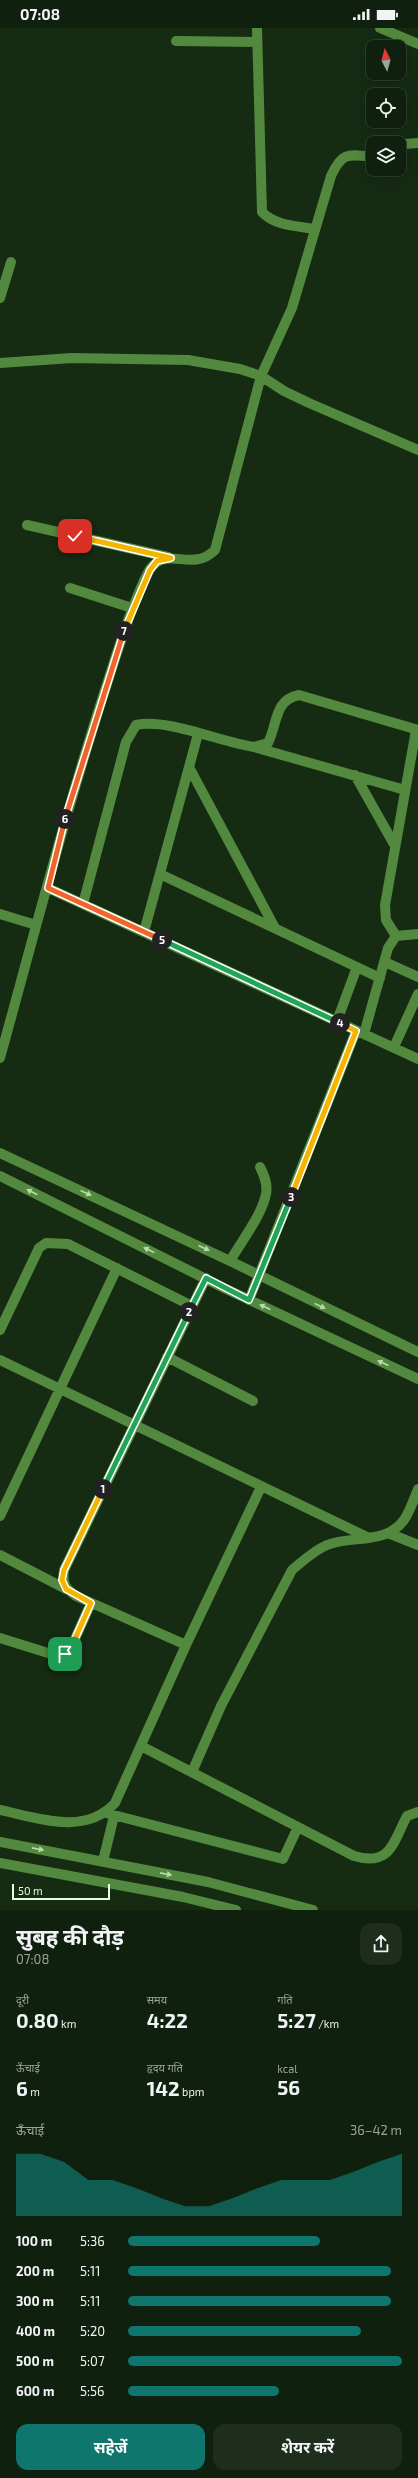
<!DOCTYPE html>
<html lang="hi">
<head>
<meta charset="utf-8">
<style>
  :root { --surface:#10200e; --page:#1e2d1c; --text:#f1f3f6; --muted:#9ca39e; --line:#303e2e; --accent:#0f766e }
  body { margin:0; font-family:"Exo 2","Noto Sans Devanagari",sans-serif; background:var(--page); color:var(--text); height:100vh; display:flex; flex-direction:column; font-size:15px; white-space:nowrap }
  * { box-sizing:border-box; margin:0 }
  p { font-size:13px; color:var(--muted) }
  .icon { flex:none; width:22px; height:22px; fill:none; stroke:currentColor; stroke-width:2; stroke-linecap:round; stroke-linejoin:round }
  .map { position:relative; height:1882px; overflow:hidden }
  .panel { display:flex; flex-direction:column; background:var(--surface); flex:1 }
  .panel>* { flex:none }
  .needle { width:26px; rotate:354deg }
  .buttons { position:absolute; left:366px; top:12px; display:grid; gap:8px }
  .buttons a { display:grid; place-items:center; width:40px; height:40px; border-radius:8px; background:var(--surface); box-shadow:0 4px 16px #0002,0 0 0 1px var(--line); font-size:20px }
  .scale { position:absolute; left:12px; bottom:10px; width:98px; box-sizing:border-box; padding-left:4px; border:2px solid #e3fedd; border-top:0; font-size:11px; line-height:14px; white-space:nowrap; color:#e3fedd; -webkit-text-stroke:3px #152b12; paint-order:stroke }
  .pin { position:absolute; display:grid; place-items:center; width:34px; height:34px; color:#fff; margin:-17px; border-radius:8px; box-shadow:0 2px 6px #0006 }
  .km { position:absolute; width:20px; height:20px; margin:-10px; border-radius:50%; background:#222; color:#fff; font-size:11px; line-height:20px; text-align:center }
  .round { display:grid; place-items:center; flex:none; width:42px; height:42px; border-radius:12px; background:var(--page) }
  .head { display:flex; align-items:center; justify-content:space-between; height:68px; padding:0 16px }
  h1 { font-size:22px; font-weight:700; line-height:30px }
  .figures { display:grid; grid-template-columns:repeat(3,1fr); gap:6px; height:68px; padding:4px 16px }
  .figures div { display:grid; align-content:center }
  .figures b { font-size:20px; font-weight:700 }
  .figures small { font-size:11px; font-weight:400 }
  .figures p { font-size:11px }
  .chart { height:112px; padding:8px 16px }
  .chart p { display:flex; justify-content:space-between }
  .chart svg { width:100%; height:72px; margin-top:4px; fill:var(--accent); opacity:.7 }
  .action { display:flex; gap:8px; margin-top:auto; padding:8px 16px }
  .action a { flex:1; height:46px; border-radius:12px; background:var(--accent); color:#fff; font-size:16px; font-weight:700; line-height:46px; text-align:center }
  .action a+a { background:var(--page); color:var(--text) }
  ul { padding:0 16px; list-style:none; font-size:13px }
  li { display:grid; grid-template-columns:64px 48px 1fr; align-items:center; height:30px }
  li i { height:10px; border-radius:5px; background:var(--accent) }
  .status { display:flex; justify-content:space-between; align-items:center; height:28px; padding:0 20px; background:var(--surface); direction:ltr }
  .status svg { height:11px; fill:currentColor }
  .map>svg:first-child { display:block }
  .lines { fill:none; stroke-linecap:round; stroke-linejoin:round }
  .minor { stroke:#53893e; stroke-width:10 }
  .oneway { fill:#b8dbad }
  .split-1-casing { stroke:#fff; stroke-width:8 }
  .split-2-casing { stroke:#fff; stroke-width:8 }
  .split-3-casing { stroke:#fff; stroke-width:8 }
  .split-4-casing { stroke:#fff; stroke-width:8 }
  .split-5-casing { stroke:#fff; stroke-width:8 }
  .split-6-casing { stroke:#fff; stroke-width:8 }
  .split-7-casing { stroke:#fff; stroke-width:8 }
  .split-8-casing { stroke:#fff; stroke-width:8 }
  .split-1 { stroke:#f5b400; stroke-width:5 }
  .split-2 { stroke:#22a559; stroke-width:5 }
  .split-3 { stroke:#22a559; stroke-width:5 }
  .split-4 { stroke:#f5b400; stroke-width:5 }
  .split-5 { stroke:#22a559; stroke-width:5 }
  .split-6 { stroke:#f0652b; stroke-width:5 }
  .split-7 { stroke:#f0652b; stroke-width:5 }
  .split-8 { stroke:#f5b400; stroke-width:5 }
</style>
</head>
<body>
<div class="status"><b>07:08</b><svg viewBox="0 0 49 12"><path d="M0 12V9h3v3zM5 12V6h3v6zM10 12V3h3v9zM15 12V0h3v12zM26 1h20v11H26zM47 4h2v5h-2z"/></svg></div>
<div class="map">
<svg width="418" height="1882" viewBox="0 0 418 1882">
  <rect width="100%" height="100%" fill="#152b12"/>
  <g class="lines">
    <!-- minor -->
    <path class="minor" d="M257 0 262 184C275 198 298 198 315 201
      M380 0 418 16
      M176 13 257 14
      M399 121 404 116 418 115
      M0 270 11 234
      M0 335 72 330 188 332 240 341 261 348 284 363 309 375 418 422
      M27 497 168 529
      M70 560 132 580
      M254 719 405 762
      M189 739 275 900
      M355 747 395 818
      M160 846 380 950
      M48 860 418 1031
      M83 876 126 714 136 697C167 690 220 714 254 719L268 715C278 695 274 672 299 667L418 702
      M0 886 36 897
      M144 904 198 706
      M396 908 386 892 385 877 416 702
      M385 934 418 949
      M337 993 357 939
      M364 1006 388 920 396 908 418 906
      M394 1019 418 966
      M0 1030C34 907 66 783 105 662 116 628 126 594 140 562 143 555 146 547 150 541 167 517 192 545 215 522L261 348 292 280 331 148C342 124 348 126 373 129
      M0 1125 230 1233 418 1324
      M0 1148 224 1260 418 1351
      M230 1233C241 1214 262 1187 266 1166 268 1156 264 1147 260 1139
      M249 1272 356 1003
      M0 1302 39 1220 46 1215 68 1216 192 1278
      M167 1329 253 1373
      M0 1332 369 1510
      M0 1488 117 1240
      M388 1505 418 1517
      M0 1527 66 1561
      M0 1610 48 1625 65 1626 70 1622 91 1575
      M186 1617 76 1568C65 1560 62 1556 64 1542L206 1250
      M141 1718 354 1828C391 1839 393 1814 407 1788L418 1784
      M192 1744 221 1678 292 1542C303 1533 313 1523 327 1517 351 1507 386 1517 404 1492 410 1483 414 1471 418 1461
      M0 1782C38 1790 85 1808 115 1775L186 1617 261 1459
      M106 1785 283 1831 298 1799
      M0 1814 208 1854 313 1882
      M103 1833 114 1788
      M0 1835 183 1869 236 1882"/>
  </g>
  <!-- one-way arrows -->
  <defs><path id="oneway-solid" d="M-6-.8H1V-3.2L6.5 0L1 3.2V.8H-6Z"/></defs>
  <g class="oneway">
    <use href="#oneway-solid" transform="translate(32 1164) rotate(-153)"/>
    <use href="#oneway-solid" transform="translate(86 1165) rotate(25)"/>
    <use href="#oneway-solid" transform="translate(204 1220) rotate(25)"/>
    <use href="#oneway-solid" transform="translate(149 1222) rotate(-154)"/>
    <use href="#oneway-solid" transform="translate(320 1278) rotate(26)"/>
    <use href="#oneway-solid" transform="translate(265 1279) rotate(-155)"/>
    <use href="#oneway-solid" transform="translate(383 1335) rotate(-155)"/>
    <use href="#oneway-solid" transform="translate(38 1821) rotate(11)"/>
    <use href="#oneway-solid" transform="translate(166 1846) rotate(11)"/>
  </g>
  <g class="lines">
    <!-- split-1 casing -->
    <g class="split-1-casing">
      <path id="split-1" d="M65 1626 70 1622 91 1575 66 1561 62 1552 64 1542 103 1461"/>
    </g>
    <!-- split-2 casing -->
    <g class="split-2-casing">
      <path id="split-2" d="M103 1461 189 1284"/>
    </g>
    <!-- split-3 casing -->
    <g class="split-3-casing">
      <path id="split-3" d="M189 1284 206 1250 249 1272 291 1169"/>
    </g>
    <!-- split-4 casing -->
    <g class="split-4-casing">
      <path id="split-4" d="M291 1169 356 1003 340 995"/>
    </g>
    <!-- split-5 casing -->
    <g class="split-5-casing">
      <path id="split-5" d="M162 912 340 995"/>
    </g>
    <!-- split-6 casing -->
    <g class="split-6-casing">
      <path id="split-6" d="M65 791 48 860 162 912"/>
    </g>
    <!-- split-7 casing -->
    <g class="split-7-casing">
      <path id="split-7" d="M65 791 124 603"/>
    </g>
    <!-- split-8 casing -->
    <g class="split-8-casing">
      <path id="split-8" d="M75 508 171 530 157 533 150 542 124 603"/>
    </g>
    <!-- split-1 -->
    <use href="#split-1" class="split-1"/>
    <!-- split-2 -->
    <use href="#split-2" class="split-2"/>
    <!-- split-3 -->
    <use href="#split-3" class="split-3"/>
    <!-- split-4 -->
    <use href="#split-4" class="split-4"/>
    <!-- split-5 -->
    <use href="#split-5" class="split-5"/>
    <!-- split-6 -->
    <use href="#split-6" class="split-6"/>
    <!-- split-7 -->
    <use href="#split-7" class="split-7"/>
    <!-- split-8 -->
    <use href="#split-8" class="split-8"/>
  </g>
</svg>
<div class="buttons">
<a><svg class="needle" viewBox="-14 -14 28 28"><path d="M0-13l5 13h-10z" fill="#e53935"/><path d="M0 13l5-13h-10z" fill="#9ca39e"/></svg></a>
<a><svg class="icon" aria-label="locate" viewBox="0 0 24 24"><circle cx="12" cy="12" r="6"/><path d="M12 2v4M12 18v4M2 12h4M18 12h4"/></svg></a>
<a><svg class="icon" aria-label="layers" viewBox="0 0 24 24"><path d="M12 4l9 5-9 5-9-5zM3 14l9 5 9-5"/></svg></a>
</div>
<div class="scale">50 m</div>
<div class="pin" style="left:65px;top:1626px;background:#1e9e55"><svg class="icon" aria-label="arrive" viewBox="0 0 24 24"><path d="M6 21V4h12l-3 4 3 4H6"/></svg></div>
<div class="pin" style="left:75px;top:508px;background:#d93025"><svg class="icon" aria-label="check" viewBox="0 0 24 24"><path d="M5 12l5 5 9-10"/></svg></div>
<b class="km" style="left:103px;top:1461px">1</b>
<b class="km" style="left:189px;top:1284px">2</b>
<b class="km" style="left:291px;top:1169px">3</b>
<b class="km" style="left:340px;top:995px">4</b>
<b class="km" style="left:162px;top:912px">5</b>
<b class="km" style="left:65px;top:791px">6</b>
<b class="km" style="left:124px;top:603px">7</b>
</div>
<section class="panel">
<div class="head"><div><h1>सुबह की दौड़</h1><p>07:08</p></div><a class="round"><svg class="icon" aria-label="share" viewBox="0 0 24 24"><path d="M12 15V3M7 8l5-5 5 5M5 13v7h14v-7"/></svg></a></div>
<div class="figures">
<div><p>दूरी</p><b>0.80<small> km</small></b></div>
<div><p>समय</p><b>4:22</b></div>
<div><p>गति</p><b>5:27<small> /km</small></b></div>
</div>
<div class="figures">
<div><p>ऊँचाई</p><b>6<small> m</small></b></div>
<div><p>हृदय गति</p><b>142<small> bpm</small></b></div>
<div><p>kcal</p><b>56</b></div>
</div>
<div class="chart"><p><span>ऊँचाई</span>36–42 m</p>
<svg viewBox="0 0 160 44" preserveAspectRatio="none"><path d="M0 44V6L10 6L20 11L30 22L40 22L50 27L60 33L70 38L80 38L90 33L100 27L110 22L120 22L130 22L140 17L150 11L160 6V44z"/></svg>
</div>
<ul>
<li><b>100 m</b>5:36<i style="width:70%"></i></li>
<li><b>200 m</b>5:11<i style="width:96%"></i></li>
<li><b>300 m</b>5:11<i style="width:96%"></i></li>
<li><b>400 m</b>5:20<i style="width:85%"></i></li>
<li><b>500 m</b>5:07<i style="width:100%"></i></li>
<li><b>600 m</b>5:56<i style="width:55%"></i></li>
</ul>
<div class="action"><a>सहेजें</a><a>शेयर करें</a></div>
</section>
</body>
</html>
